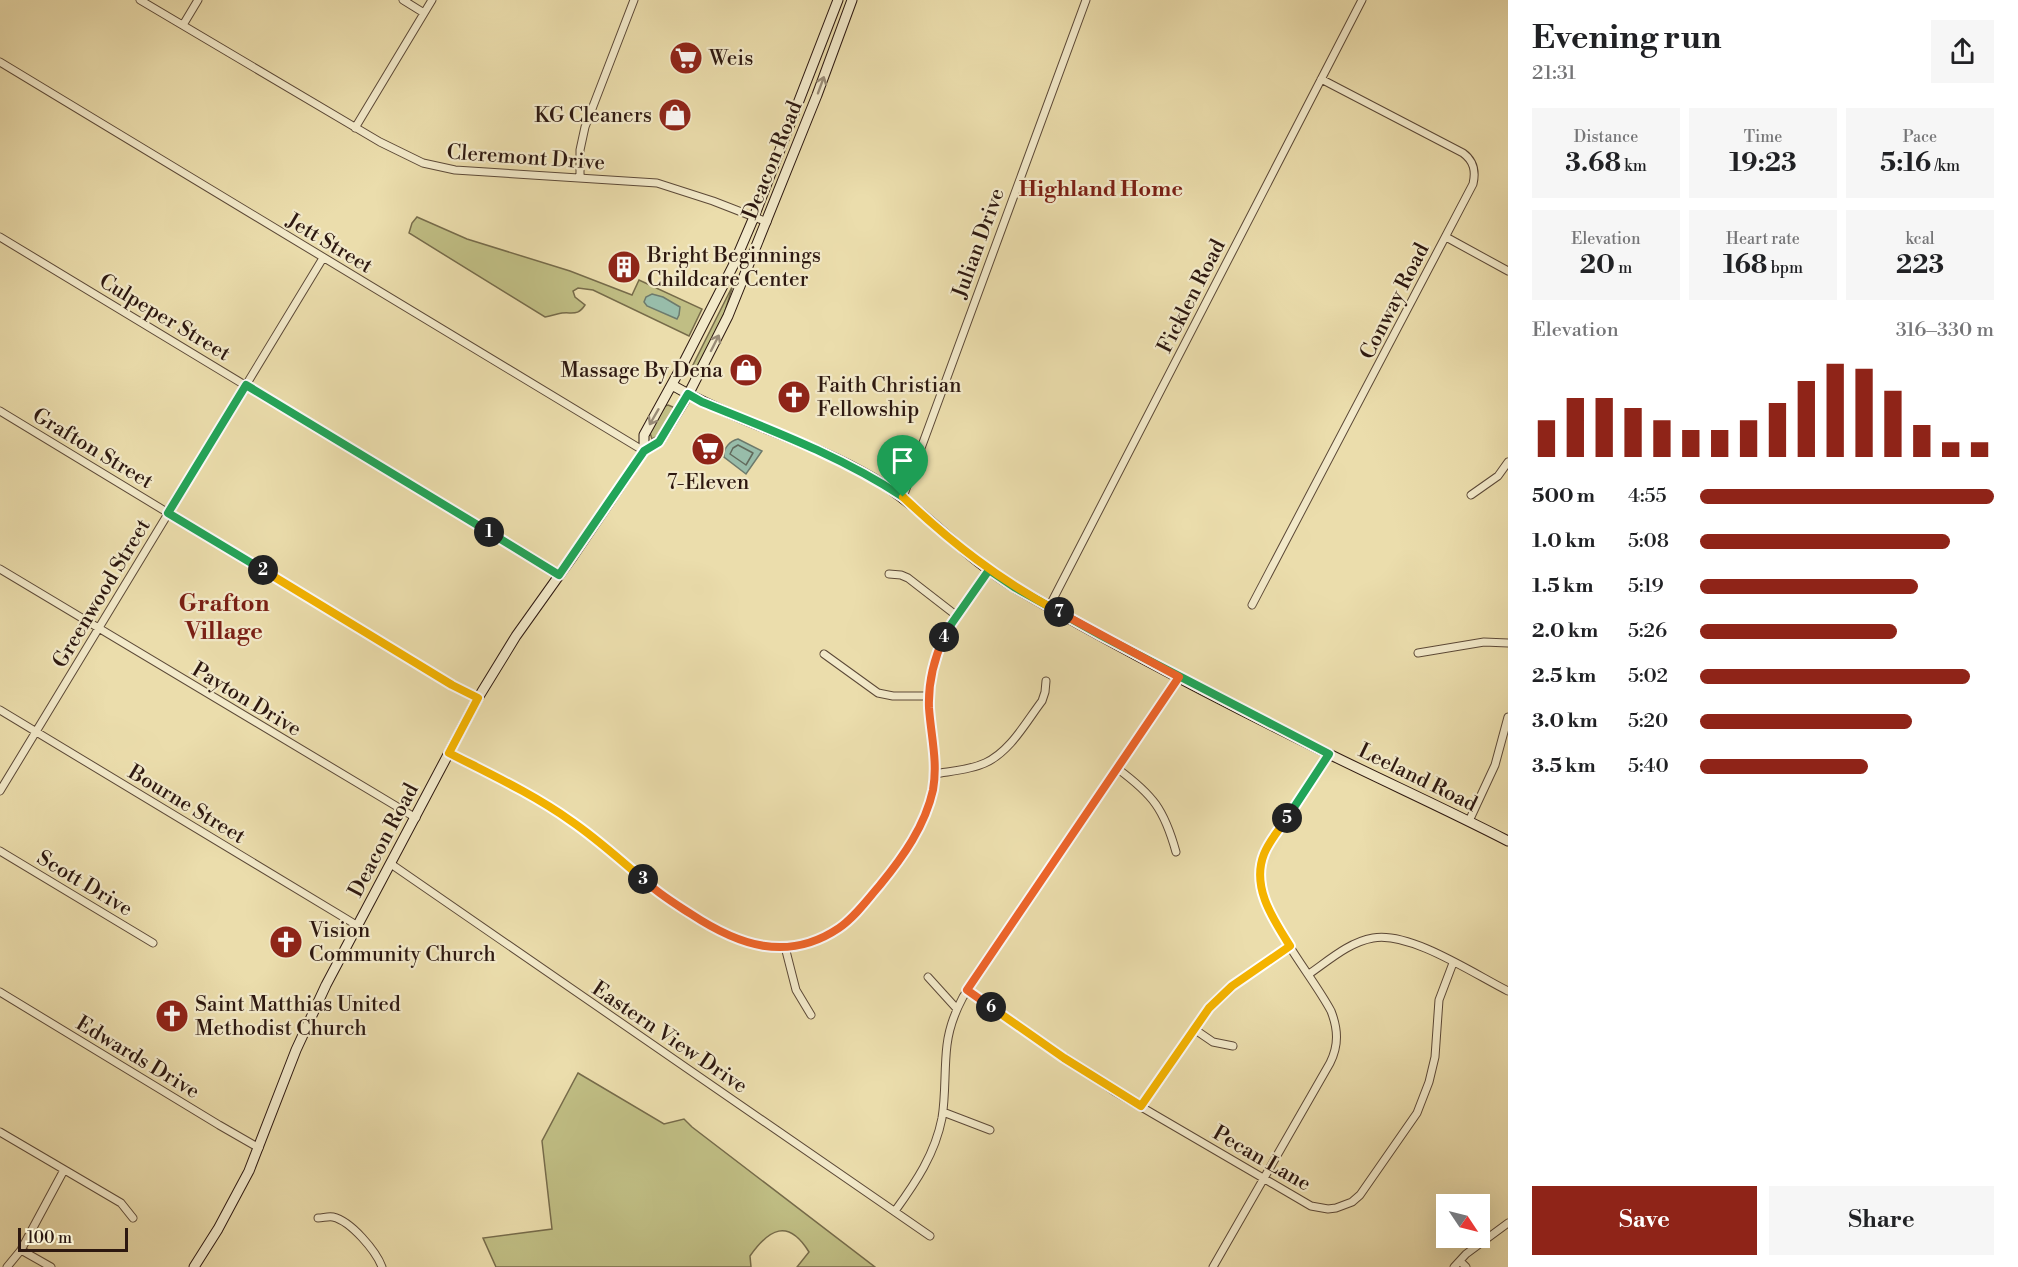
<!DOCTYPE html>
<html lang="en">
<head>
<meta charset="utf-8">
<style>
  :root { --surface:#fff; --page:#f6f6f6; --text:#202124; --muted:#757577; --accent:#8f2418 }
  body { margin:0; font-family:"Libre Bodoni",serif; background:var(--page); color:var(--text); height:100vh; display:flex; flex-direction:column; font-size:22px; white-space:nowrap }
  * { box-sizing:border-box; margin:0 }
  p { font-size:20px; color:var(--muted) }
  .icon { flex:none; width:33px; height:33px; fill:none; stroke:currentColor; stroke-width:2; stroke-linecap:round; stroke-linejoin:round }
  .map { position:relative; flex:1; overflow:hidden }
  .details { display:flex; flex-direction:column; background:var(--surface); width:510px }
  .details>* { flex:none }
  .needle { width:39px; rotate:125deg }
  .fabs { position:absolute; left:1436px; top:1194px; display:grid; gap:12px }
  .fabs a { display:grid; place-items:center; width:54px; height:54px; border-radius:0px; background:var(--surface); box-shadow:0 6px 24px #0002; font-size:30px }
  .scale { position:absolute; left:18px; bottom:15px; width:110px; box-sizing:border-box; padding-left:6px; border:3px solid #2d1810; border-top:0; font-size:16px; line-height:21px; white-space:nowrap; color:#2d1810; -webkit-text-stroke:4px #f2e9c9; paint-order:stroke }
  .pin { position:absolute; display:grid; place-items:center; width:51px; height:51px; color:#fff; margin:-62px -26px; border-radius:50% 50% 50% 0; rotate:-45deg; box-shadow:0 0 6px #0007 }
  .pin .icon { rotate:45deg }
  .km { position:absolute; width:30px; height:30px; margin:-15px; border-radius:50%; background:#222; color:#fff; font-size:16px; line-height:30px; text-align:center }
  .round { display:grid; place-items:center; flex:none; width:63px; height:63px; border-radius:0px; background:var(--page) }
  .summary { display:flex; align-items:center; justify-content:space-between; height:102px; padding:0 24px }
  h1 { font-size:33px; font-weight:700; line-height:45px }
  .metrics { display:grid; grid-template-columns:repeat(3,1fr); gap:9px; height:102px; padding:6px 24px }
  .metrics div { display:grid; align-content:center; border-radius:0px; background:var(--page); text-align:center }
  .metrics b { font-size:26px; font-weight:700 }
  .metrics small { font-size:16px; font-weight:400 }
  .metrics p { font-size:16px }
  .chart { height:168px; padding:12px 24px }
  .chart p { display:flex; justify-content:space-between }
  .chart svg { width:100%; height:108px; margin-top:6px; stroke:var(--accent); stroke-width:6 }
  .button { display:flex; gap:12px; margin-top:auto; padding:12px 24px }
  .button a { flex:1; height:69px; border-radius:0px; background:var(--accent); color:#fff; font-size:24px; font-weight:700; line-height:69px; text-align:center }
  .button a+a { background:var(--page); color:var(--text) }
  ul { padding:0 24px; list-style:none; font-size:20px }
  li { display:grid; grid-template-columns:96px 72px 1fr; align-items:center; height:45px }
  li i { height:15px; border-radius:8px; background:var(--accent) }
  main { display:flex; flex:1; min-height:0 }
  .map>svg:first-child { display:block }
  .green { fill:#c0be84; stroke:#766b4a; stroke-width:1.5 }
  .water { fill:#98bca9; stroke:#6d7a6c; stroke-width:1.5 }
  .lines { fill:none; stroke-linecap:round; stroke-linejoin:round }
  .shore { stroke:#626a5c; stroke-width:1.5 }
  .minor-casing { stroke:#5c4937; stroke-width:9 }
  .secondary-casing { stroke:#2d1810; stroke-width:11 }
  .minor { stroke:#f2e9c9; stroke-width:7 }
  .secondary { stroke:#f2e9c9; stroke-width:9 }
  .oneway { stroke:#998b76 }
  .split-1-casing { stroke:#fff; stroke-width:12 }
  .split-2-casing { stroke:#fff; stroke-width:12 }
  .split-3-casing { stroke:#fff; stroke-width:12 }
  .split-4-casing { stroke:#fff; stroke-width:12 }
  .split-5-casing { stroke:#fff; stroke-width:12 }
  .split-6-casing { stroke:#fff; stroke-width:12 }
  .split-7-casing { stroke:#fff; stroke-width:12 }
  .split-8-casing { stroke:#fff; stroke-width:12 }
  .split-1 { stroke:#22a559; stroke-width:8 }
  .split-2 { stroke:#22a559; stroke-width:8 }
  .split-3 { stroke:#f5b400; stroke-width:8 }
  .split-4 { stroke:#f0652b; stroke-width:8 }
  .split-5 { stroke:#22a559; stroke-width:8 }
  .split-6 { stroke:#f5b400; stroke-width:8 }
  .split-7 { stroke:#f0652b; stroke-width:8 }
  .split-8 { stroke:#f5b400; stroke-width:8 }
  .labels { text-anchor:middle; stroke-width:4.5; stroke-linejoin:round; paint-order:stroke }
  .poi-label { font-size:21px; fill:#2d1810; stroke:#f2e9c9; text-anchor:start }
  .street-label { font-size:21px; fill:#2d1810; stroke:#f2e9c9 }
  .neighbourhood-label { font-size:22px; font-weight:bold; fill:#7a1f14; stroke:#f2e9c9 }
  .quarter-label { font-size:24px; font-weight:bold; fill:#7a1f14; stroke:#f2e9c9 }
</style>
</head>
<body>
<main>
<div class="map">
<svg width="1508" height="1267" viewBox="0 0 1508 1267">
  <rect width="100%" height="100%" fill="#ebddac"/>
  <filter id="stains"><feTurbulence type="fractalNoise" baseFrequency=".00333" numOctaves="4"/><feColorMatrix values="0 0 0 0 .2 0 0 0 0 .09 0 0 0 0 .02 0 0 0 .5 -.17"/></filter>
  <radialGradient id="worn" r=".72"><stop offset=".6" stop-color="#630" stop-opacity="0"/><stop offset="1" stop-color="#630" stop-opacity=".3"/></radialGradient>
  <!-- green -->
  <path class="green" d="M417 217 467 239 570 271 632 295 639 280 702 309 689 336 593 290 578 288 573 291 575 297 585 305C578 316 573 312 562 313 556 314 551 316 545 317L409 233 412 223Z
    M733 285 722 321 695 372H693L691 369Z
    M668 405 673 407 674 411 658 436 652 439 650 433 665 406Z
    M578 1073 664 1124 684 1119 692 1127 875 1267H797L809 1252C788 1218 769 1229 750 1256L751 1267H496L483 1238 552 1229 542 1141Z"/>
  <!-- water -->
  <path class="water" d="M652 294 663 297 680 307 679 315 677 319 647 306 644 302 646 297Z
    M738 439 762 451 746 474 724 457C723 448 730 441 738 439Z"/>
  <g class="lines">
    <!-- shore -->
    <path class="shore" d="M738 445 753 453 746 465 730 454 733 448Z"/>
    <!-- minor casing -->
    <g class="minor-casing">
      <path id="minor" d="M140 0 380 142 423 163 455 170 657 183 713 201 767 222
        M403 0 424 13
        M183 25 198 0
        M0 62 644 451
        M355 128 432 0
        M580 178V150L585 127 634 0
        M0 237 559 575
        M1446 237 1508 271
        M0 411 452 685 478 698
        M1471 495 1498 476 1508 462
        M903 497 1086 0
        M0 569 416 818
        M889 574 901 575 908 578 957 616
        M1252 605 1473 184C1476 171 1474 161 1463 153L1321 79
        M1049 607 1362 0
        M1418 653 1484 642 1508 643
        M824 654 878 693 893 696H929
        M0 710 358 926
        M449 753C490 774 534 794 572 821 645 873 751 1003 848 921 857 913 864 904 872 894 896 866 922 835 931 798 938 767 932 739 929 708 925 653 959 613 989 570
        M1118 769C1153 795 1164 809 1176 852
        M934 774C951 771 970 770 985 763 1010 752 1026 722 1042 701L1045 692 1046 681
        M0 791 323 258
        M1469 821 1495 765 1508 717
        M0 851 153 943
        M391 864 930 1236
        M785 947 796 990 811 1015
        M1309 974C1328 961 1349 942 1373 938 1410 931 1474 974 1508 991
        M928 977 957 1009
        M967 990 1114 1091 1311 1206 1328 1209 1336 1208 1352 1202 1360 1195 1417 1113 1429 1082 1435 1057 1439 1000 1453 963
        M0 992 219 1125 259 1148
        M1194 1029 1213 1042 1233 1046
        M1141 1106 1209 1008 1232 986 1290 946
        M943 1112 990 1130
        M0 1132 121 1203 133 1218
        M895 1211C916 1182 935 1154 942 1118 946 1094 944 1069 947 1045 949 1028 955 1012 963 997L1179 677
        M318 1218C323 1218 328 1216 333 1217 351 1221 376 1251 382 1267
        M21 1250 51 1267
        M1460 1261 1466 1267
        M7 1267 21 1250 64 1170
        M1213 1267 1330 1063C1339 1045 1338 1029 1331 1011 1311 973 1259 915 1260 873 1260 863 1264 855 1268 846L1330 754
        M1454 1267 1466 1254 1508 1223"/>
    </g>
    <!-- secondary casing -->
    <g class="secondary-casing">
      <path id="secondary" d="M672 385C736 422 809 440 873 478 925 509 964 558 1017 589 1119 648 1225 703 1331 755 1390 784 1450 811 1508 841
        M644 451V435L683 364 733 266 754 217 838 0
        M194 1267 218 1229 249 1171 296 1050 326 985 478 698 516 636 573 556 644 451 659 442 688 395 728 316 817 95 852 0"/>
    </g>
    <!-- minor -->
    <use href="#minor" class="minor"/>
    <!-- secondary -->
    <use href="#secondary" class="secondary"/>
  </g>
  <!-- one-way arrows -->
  <defs><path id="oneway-shaft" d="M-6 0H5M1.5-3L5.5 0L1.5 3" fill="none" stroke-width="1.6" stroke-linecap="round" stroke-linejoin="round" transform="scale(1.5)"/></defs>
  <g class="oneway">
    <use href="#oneway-shaft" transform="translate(821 85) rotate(-70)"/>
    <use href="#oneway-shaft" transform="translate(715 343) rotate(-63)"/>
    <use href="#oneway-shaft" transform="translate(654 417) rotate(120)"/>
  </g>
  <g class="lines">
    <!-- split-1 casing -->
    <g class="split-1-casing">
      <path id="split-1" d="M489 532 559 575 644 451 659 442 688 394 702 402C771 430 841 456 903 497"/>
    </g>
    <!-- split-2 casing -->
    <g class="split-2-casing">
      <path id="split-2" d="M263 570 168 513 246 385 489 532"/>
    </g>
    <!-- split-3 casing -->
    <g class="split-3-casing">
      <path id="split-3" d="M263 570 452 685 478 698 449 753C490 774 533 794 571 821 596 838 619 859 643 879"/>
    </g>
    <!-- split-4 casing -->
    <g class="split-4-casing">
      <path id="split-4" d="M643 879C657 893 674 903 691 914 738 945 787 963 839 928 855 917 867 900 880 885 903 857 925 826 933 790 938 762 931 736 929 708 928 683 934 659 944 637"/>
    </g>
    <!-- split-5 casing -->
    <g class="split-5-casing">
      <path id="split-5" d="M944 637 952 623 989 570 1014 587 1102 636 1329 754 1287 818"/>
    </g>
    <!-- split-6 casing -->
    <g class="split-6-casing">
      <path id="split-6" d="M991 1007 1064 1058 1141 1106 1209 1008 1232 986 1290 946C1273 919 1251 887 1264 854 1269 841 1279 830 1287 818"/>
    </g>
    <!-- split-7 casing -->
    <g class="split-7-casing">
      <path id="split-7" d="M991 1007 967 990 1179 677 1059 612"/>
    </g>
    <!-- split-8 casing -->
    <g class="split-8-casing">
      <path id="split-8" d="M903 497C953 544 998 579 1059 612"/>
    </g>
    <!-- split-1 -->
    <use href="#split-1" class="split-1"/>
    <!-- split-2 -->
    <use href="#split-2" class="split-2"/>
    <!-- split-3 -->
    <use href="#split-3" class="split-3"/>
    <!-- split-4 -->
    <use href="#split-4" class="split-4"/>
    <!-- split-5 -->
    <use href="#split-5" class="split-5"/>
    <!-- split-6 -->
    <use href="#split-6" class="split-6"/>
    <!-- split-7 -->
    <use href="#split-7" class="split-7"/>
    <!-- split-8 -->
    <use href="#split-8" class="split-8"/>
  </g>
  <!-- icons -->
  <defs>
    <g id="supermarket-disc" transform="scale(1.725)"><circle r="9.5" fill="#8f2418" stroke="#f2e9c9"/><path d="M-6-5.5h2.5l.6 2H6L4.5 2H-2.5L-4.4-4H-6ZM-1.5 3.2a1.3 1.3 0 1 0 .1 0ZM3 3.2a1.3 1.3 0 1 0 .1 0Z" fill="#fff"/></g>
    <g id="shop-disc" transform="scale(1.725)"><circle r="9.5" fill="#8f2418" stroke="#f2e9c9"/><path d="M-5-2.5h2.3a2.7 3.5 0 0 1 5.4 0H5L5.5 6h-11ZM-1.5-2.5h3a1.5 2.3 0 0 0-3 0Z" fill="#fff"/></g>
    <g id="building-disc" transform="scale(1.725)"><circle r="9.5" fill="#8f2418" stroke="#f2e9c9"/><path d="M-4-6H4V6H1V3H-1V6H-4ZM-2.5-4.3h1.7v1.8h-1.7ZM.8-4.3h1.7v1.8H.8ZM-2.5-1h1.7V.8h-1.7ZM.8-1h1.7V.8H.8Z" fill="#fff"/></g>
    <g id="church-disc" transform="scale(1.725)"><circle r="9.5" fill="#8f2418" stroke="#f2e9c9"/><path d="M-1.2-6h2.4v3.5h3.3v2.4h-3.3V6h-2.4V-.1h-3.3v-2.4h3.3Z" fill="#fff"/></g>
  </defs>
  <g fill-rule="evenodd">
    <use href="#supermarket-disc" x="686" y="58"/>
    <use href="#shop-disc" x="675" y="115"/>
    <use href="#building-disc" x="624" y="267"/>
    <use href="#shop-disc" x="746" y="370"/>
    <use href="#church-disc" x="794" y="397"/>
    <use href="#supermarket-disc" x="708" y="449"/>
    <use href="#church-disc" x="286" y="942"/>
    <use href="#church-disc" x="172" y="1016"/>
  </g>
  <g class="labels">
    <!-- poi labels -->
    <g class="poi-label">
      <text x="709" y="65">Weis</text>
      <text x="652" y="122" text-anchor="end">KG Cleaners</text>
      <text x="647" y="262">Bright Beginnings<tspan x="647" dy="24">Childcare Center</tspan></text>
      <text x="723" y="377" text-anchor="end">Massage By Dena</text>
      <text x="817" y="392">Faith Christian<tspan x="817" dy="24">Fellowship</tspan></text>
      <text x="708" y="489" text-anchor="middle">7-Eleven</text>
      <text x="309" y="937">Vision<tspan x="309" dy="24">Community Church</tspan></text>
      <text x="195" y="1011">Saint Matthias United<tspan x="195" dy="24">Methodist Church</tspan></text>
    </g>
    <!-- street labels -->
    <g class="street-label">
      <text transform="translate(526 157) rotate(4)" y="7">Cleremont Drive</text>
      <text transform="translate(772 160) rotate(-68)" y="7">Deacon Road</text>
      <text transform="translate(330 243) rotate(31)" y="7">Jett Street</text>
      <text transform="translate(978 243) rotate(-70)" y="7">Julian Drive</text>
      <text transform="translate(1191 296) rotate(-63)" y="7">Ficklen Road</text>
      <text transform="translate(1394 301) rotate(-63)" y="7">Conway Road</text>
      <text transform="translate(165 317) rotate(31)" y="7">Culpeper Street</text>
      <text transform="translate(93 448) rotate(31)" y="7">Grafton Street</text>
      <text transform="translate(101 593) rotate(-59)" y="7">Greenwood Street</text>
      <text transform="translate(247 699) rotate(31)" y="7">Payton Drive</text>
      <text transform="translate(1418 777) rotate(26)" y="7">Leeland Road</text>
      <text transform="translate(187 804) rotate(31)" y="7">Bourne Street</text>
      <text transform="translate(383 840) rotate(-62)" y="7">Deacon Road</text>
      <text transform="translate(85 883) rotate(31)" y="7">Scott Drive</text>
      <text transform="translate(670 1037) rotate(34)" y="7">Eastern View Drive</text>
      <text transform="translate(138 1057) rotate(31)" y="7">Edwards Drive</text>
      <text transform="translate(1262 1158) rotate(30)" y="7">Pecan Lane</text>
    </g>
    <!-- neighbourhood labels -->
    <g class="neighbourhood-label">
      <text x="1101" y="196">Highland Home</text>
    </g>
    <!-- quarter labels -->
    <g class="quarter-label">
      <text x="224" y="611">Grafton<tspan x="224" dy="28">Village</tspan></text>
    </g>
  </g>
  <rect width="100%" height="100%" filter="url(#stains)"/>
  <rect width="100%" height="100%" fill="url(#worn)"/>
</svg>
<div class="fabs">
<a><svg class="needle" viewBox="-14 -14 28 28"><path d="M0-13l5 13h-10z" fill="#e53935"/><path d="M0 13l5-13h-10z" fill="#757577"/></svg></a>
</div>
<div class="scale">100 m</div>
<div class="pin" style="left:903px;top:497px;background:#1e9e55"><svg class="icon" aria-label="arrive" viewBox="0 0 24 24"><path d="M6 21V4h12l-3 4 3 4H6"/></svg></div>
<b class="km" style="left:489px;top:532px">1</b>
<b class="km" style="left:263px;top:570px">2</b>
<b class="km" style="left:643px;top:879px">3</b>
<b class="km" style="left:944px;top:637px">4</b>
<b class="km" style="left:1287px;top:818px">5</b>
<b class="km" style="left:991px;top:1007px">6</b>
<b class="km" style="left:1059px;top:612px">7</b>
</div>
<section class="details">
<div class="summary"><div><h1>Evening run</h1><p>21:31</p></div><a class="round"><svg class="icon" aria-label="share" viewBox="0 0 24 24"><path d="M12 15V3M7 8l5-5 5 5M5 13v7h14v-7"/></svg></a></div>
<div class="metrics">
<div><p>Distance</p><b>3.68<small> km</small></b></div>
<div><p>Time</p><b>19:23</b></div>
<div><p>Pace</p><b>5:16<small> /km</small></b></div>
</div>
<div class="metrics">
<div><p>Elevation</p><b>20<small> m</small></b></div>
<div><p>Heart rate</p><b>168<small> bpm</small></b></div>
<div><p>kcal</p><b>223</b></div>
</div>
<div class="chart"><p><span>Elevation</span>316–330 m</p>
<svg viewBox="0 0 160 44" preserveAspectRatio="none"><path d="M5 44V29M15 44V20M25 44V20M35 44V24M45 44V29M55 44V33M65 44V33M75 44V29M85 44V22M95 44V13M105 44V6M115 44V8M125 44V17M135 44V31M145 44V38M155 44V38"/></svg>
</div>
<ul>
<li><b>500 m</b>4:55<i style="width:100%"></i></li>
<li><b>1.0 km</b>5:08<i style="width:85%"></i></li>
<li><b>1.5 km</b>5:19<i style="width:74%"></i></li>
<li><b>2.0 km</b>5:26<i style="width:67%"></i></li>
<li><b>2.5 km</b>5:02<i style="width:92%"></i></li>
<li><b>3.0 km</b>5:20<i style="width:72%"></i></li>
<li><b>3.5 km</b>5:40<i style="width:57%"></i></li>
</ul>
<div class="button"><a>Save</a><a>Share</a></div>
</section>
</main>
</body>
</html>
